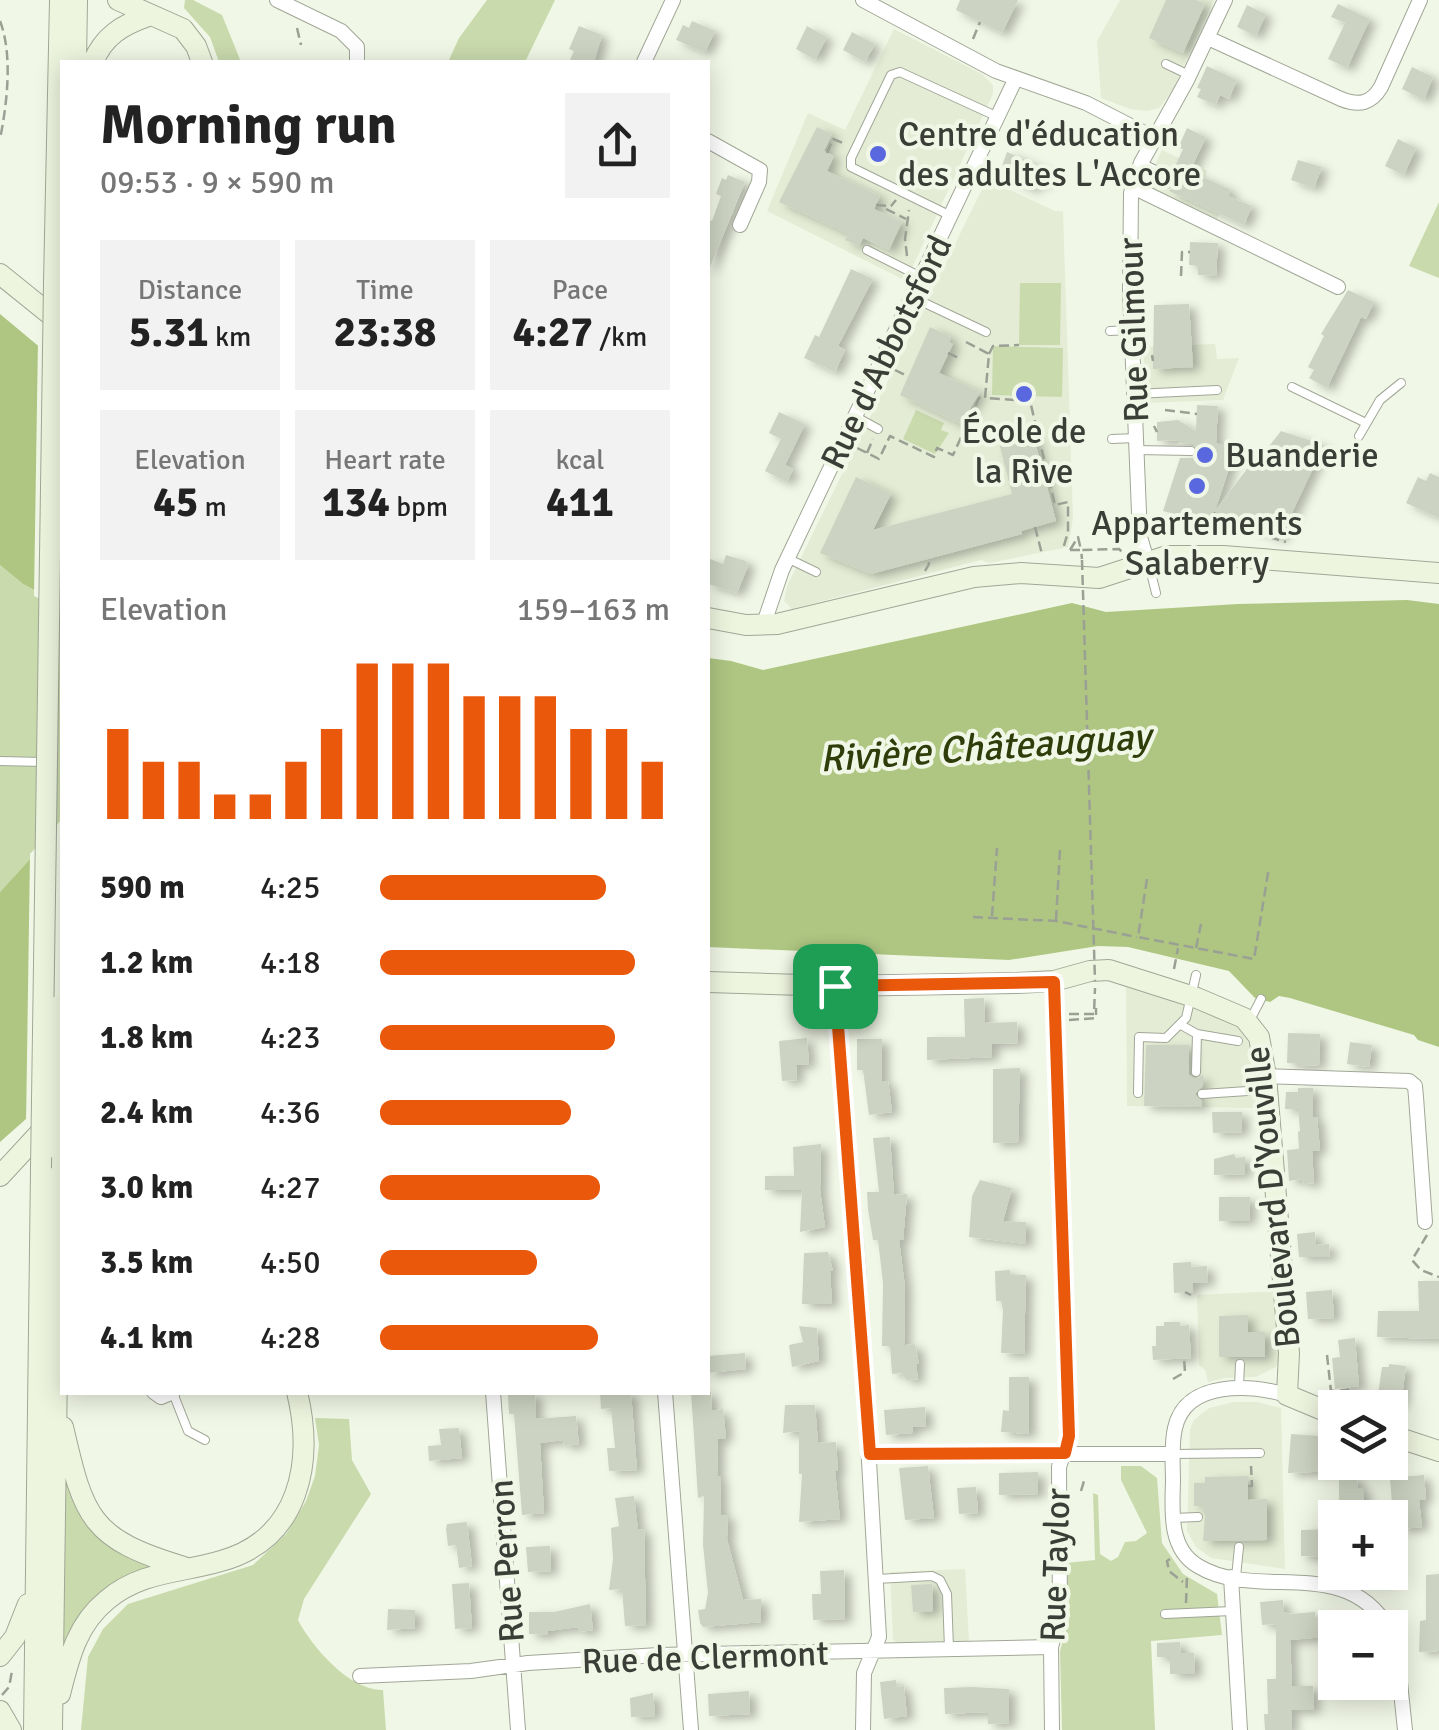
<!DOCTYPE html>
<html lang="en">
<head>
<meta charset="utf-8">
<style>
  :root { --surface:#fff; --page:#f2f2f2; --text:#222; --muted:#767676; --accent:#ea580c }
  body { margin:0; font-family:Signika,sans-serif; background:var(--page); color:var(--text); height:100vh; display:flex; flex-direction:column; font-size:38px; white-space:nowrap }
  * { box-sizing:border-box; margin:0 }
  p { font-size:32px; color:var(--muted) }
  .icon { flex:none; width:55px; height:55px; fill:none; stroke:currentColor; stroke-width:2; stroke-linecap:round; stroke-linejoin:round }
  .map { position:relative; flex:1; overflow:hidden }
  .drawer { position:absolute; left:60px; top:60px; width:650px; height:1335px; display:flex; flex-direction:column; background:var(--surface); border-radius:0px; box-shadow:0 5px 25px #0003 }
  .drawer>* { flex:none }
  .controls { position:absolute; left:1318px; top:1390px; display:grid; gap:20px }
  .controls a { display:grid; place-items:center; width:90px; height:90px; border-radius:0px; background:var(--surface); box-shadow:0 5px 25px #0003; font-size:50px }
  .pin { position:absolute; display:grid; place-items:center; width:85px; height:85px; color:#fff; margin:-42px; border-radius:20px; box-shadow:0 5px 15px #0006 }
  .round { display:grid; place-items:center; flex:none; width:105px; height:105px; border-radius:0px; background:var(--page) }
  .overview { display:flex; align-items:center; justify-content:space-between; height:170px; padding:0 40px }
  h1 { font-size:55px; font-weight:700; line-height:75px }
  .figures { display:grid; grid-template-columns:repeat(3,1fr); gap:15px; height:170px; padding:10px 40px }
  .figures div { display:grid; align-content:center; border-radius:0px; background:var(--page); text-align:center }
  .figures b { font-size:42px; font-weight:700 }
  .figures small { font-size:28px; font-weight:400 }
  .figures p { font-size:28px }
  .chart { height:280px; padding:20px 40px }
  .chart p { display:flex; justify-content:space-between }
  .chart svg { width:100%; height:180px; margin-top:10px; stroke:var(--accent); stroke-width:6 }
  ul { padding:0 40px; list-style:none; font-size:32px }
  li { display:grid; grid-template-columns:160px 120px 1fr; align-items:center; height:75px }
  li i { height:25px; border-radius:12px; background:var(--accent) }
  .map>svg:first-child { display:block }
  .built { fill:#e4ecd5 }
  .green { fill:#c9daad }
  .water { fill:#aec682 }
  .pier { fill:#f1f7e6 }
  .building { fill:#cdd3c2; filter:url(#shadow) }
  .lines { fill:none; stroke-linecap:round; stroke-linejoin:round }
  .lane-casing { stroke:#a1a797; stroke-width:10 }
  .street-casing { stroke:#a1a797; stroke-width:16 }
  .secondary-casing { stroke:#a1a797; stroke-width:22 }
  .path { stroke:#9ba094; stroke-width:2.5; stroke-dasharray:10 5; stroke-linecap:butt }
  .lane { stroke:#fff; stroke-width:8 }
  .street { stroke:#fff; stroke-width:14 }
  .secondary { stroke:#eef5df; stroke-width:20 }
  .secondary-bridge-casing { stroke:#a1a797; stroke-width:22; stroke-linecap:butt }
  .path-bridge { stroke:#9ba094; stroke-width:2.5; stroke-dasharray:10 5; stroke-linecap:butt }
  .secondary-bridge { stroke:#eef5df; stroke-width:20 }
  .route-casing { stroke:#fff; stroke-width:20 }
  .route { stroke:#ea580c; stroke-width:12 }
  .poi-dot { fill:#5968df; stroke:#f1f7e6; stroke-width:4 }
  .labels { text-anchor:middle; stroke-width:8; stroke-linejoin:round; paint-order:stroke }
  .poi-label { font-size:35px; fill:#3b3e37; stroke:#f1f7e6; text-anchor:start }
  .street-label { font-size:35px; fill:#3b3e37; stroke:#f1f7e6 }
  .water-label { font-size:38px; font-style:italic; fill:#2f3d0a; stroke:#f1f7e6 }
</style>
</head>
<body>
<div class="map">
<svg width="1439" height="1730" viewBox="0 0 1439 1730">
  <defs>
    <filter id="shadow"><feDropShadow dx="7" dy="4" stdDeviation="5" flood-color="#0004"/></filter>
  </defs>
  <rect width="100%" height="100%" fill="#f1f7e6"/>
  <!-- built -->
  <path class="built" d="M1120 0H1214L1173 90 1159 108 1147 111 1130 109 1101 98 1097 41Z
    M894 29 982 74 993 85V94L906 281 767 211 808 113 845 130Z
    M1162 150 1207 171 1204 178 1231 190 1216 221 1146 185Z
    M987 179 1055 211H1063L1073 518 1068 547 989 563 981 560 792 609 784 601 787 586Z
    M1215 344 1217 359 1239 358 1223 400 1143 403 1144 347Z
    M1113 979 1191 1004 1230 1022 1244 1032 1253 1054 1257 1108 1127 1106 1126 988Z
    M1277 1291 1281 1354 1276 1367 1256 1377 1225 1378 1208 1382 1205 1370 1199 1365 1197 1295Z
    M1234 1402H1258L1281 1408 1285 1569 1211 1558 1196 1547 1187 1531 1190 1429 1194 1420 1209 1408Z
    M965 1569 969 1641 898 1643 893 1640 890 1572Z"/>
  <!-- green -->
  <path class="green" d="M185 0H193L222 15 241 62H219L210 37 184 8Z
    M487 0H555L525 62H448L459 38Z
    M1439 202V278L1409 266Z
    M1020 283H1061L1060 345H1019Z
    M993 346 1063 348 1062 397 992 395Z
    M916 410 944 423 941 430 949 433 935 454 903 439Z
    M0 565 23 584 62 605V824L0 892Z
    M315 1418 349 1419 352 1460 371 1494 304 1599 298 1620C312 1647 350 1691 383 1690L386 1730H81L88 1657 103 1629 128 1604 253 1565 286 1534 306 1501 315 1476 319 1445Z
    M1121 1466H1141L1157 1478 1162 1543 1183 1574 1217 1594 1222 1635 1151 1641 1155 1730H1062L1060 1651 1070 1616 1066 1563 1095 1560 1093 1493 1098 1495 1100 1554 1111 1561 1118 1557 1125 1542 1136 1541 1147 1533 1121 1480Z
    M66 1476 155 1567 62 1654Z"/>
  <!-- water -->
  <path class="water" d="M0 314 54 359 62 605 23 584 0 565Z
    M1407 600 1439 604V1047L1418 1040 1414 1035 1290 998 1279 996 1270 1002 1255 998 1229 971 1128 947 1098 946 1009 960 708 947V658L731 661 763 670 1072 603 1106 612 1238 604Z
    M62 824 26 1119 0 1142V892Z"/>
  <!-- pier -->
  <path class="pier" d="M38 339 62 359V610L34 596Z
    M62 819V1087L26 1126 30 854Z"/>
  <!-- building -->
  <path class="building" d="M960 0H1018L1002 33 956 10Z
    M1166 0H1196L1205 4 1183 53 1149 38Z
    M1338 4 1370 19 1347 68 1328 59 1345 23 1331 17Z
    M1247 5 1266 14 1256 36 1237 27Z
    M692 21 715 31 705 52 676 40 683 25 689 28Z
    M579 26 602 35 594 62H569L574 51 569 49Z
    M807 26 827 37 815 60 796 49Z
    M852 32 875 44 865 62 843 50Z
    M1207 66 1237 80 1229 99 1220 95 1216 105 1197 97 1201 89 1197 88Z
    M1412 67 1433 77 1424 100 1402 89Z
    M817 127 832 134 824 151 834 156 827 171 880 196 874 209 902 222 889 250 863 238 859 246 845 240 849 234 779 202Z
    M1187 128 1206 137 1190 171 1231 190 1228 196 1252 206 1244 225 1169 191 1174 187 1172 173 1183 149 1178 148Z
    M1398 139 1416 148 1404 175 1385 166Z
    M1007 152 1049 170 1045 183 1036 180 1033 190 1000 172Z
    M1298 160 1322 167 1314 188 1291 180Z
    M728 175 745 182 708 272V219L712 221 721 196 716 194 722 178 726 180Z
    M1190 242 1218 243 1216 276 1198 275V266L1189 265Z
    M851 269 873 279 838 346 845 350 835 372 804 358 815 335 819 337Z
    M1348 290 1374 302 1366 319 1361 317 1327 388 1309 378 1314 370 1308 367 1324 336 1321 334Z
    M1189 304 1193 367 1153 369 1154 305Z
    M930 327 951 337 949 342 953 344 939 373 980 392 961 424 900 395Z
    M1197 405 1218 406 1216 443 1235 450 1215 511 1253 461 1256 463 1281 431 1324 445 1280 538 1214 514 1211 524 1163 511 1180 458H1194L1198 450 1194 444 1178 443V440L1157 441V422L1178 420 1196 431Z
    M779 412 805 424 785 465 793 469 787 482 765 471 781 439 769 433Z
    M1033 434 1056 521 1021 531 1022 534 871 574 820 553 856 477 891 494 873 530 1012 494 999 443Z
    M1430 473 1439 477V518L1406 503 1418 477 1426 481Z
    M726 555 746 561 748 566 737 593 708 584V558L723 564Z
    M984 998 985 1023 1017 1022 1018 1043 992 1044V1057L927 1060V1037H965L964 999Z
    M1288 1033 1320 1034 1319 1065 1299 1066V1064L1287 1063Z
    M807 1038 809 1064 796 1065 797 1080 782 1081 779 1041Z
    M857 1039H882V1082L888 1081 892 1112 869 1115 863 1070H857Z
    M1350 1042 1372 1045 1369 1067 1347 1064Z
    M1146 1045H1189V1075L1195 1079 1203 1075V1086L1195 1094 1202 1101V1107L1144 1106Z
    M1020 1068 1018 1142 993 1143V1069Z
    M1298 1088H1313V1117H1317L1320 1150 1312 1151 1314 1183 1304 1184 1302 1179 1289 1181 1287 1150 1299 1149 1298 1132 1300 1131 1298 1109H1285L1286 1092H1298Z
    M1212 1112H1242V1132L1213 1133Z
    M890 1137 894 1195 907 1194 903 1240H899L905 1287 904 1351 906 1345 915 1344 919 1364H916L918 1379 906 1380 902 1373 892 1374 890 1346H882L883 1283 878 1240H873L868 1209 867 1192H879L873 1138Z
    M821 1144 820 1190 825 1227 800 1232 802 1190H765V1176H794L793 1147Z
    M1234 1154 1236 1158 1245 1157V1174L1214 1175V1159Z
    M980 1180 1012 1188 1003 1221 1026 1222V1244L969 1237 972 1196Z
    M1219 1197H1250L1249 1221H1219Z
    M1315 1232 1316 1245 1329 1244 1330 1257H1299L1297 1234Z
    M828 1252 833 1271H830L832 1304H802L804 1253Z
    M1191 1262V1267L1207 1266 1208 1282 1193 1283V1292L1174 1293 1173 1263Z
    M1010 1270V1275H1026L1024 1354 1001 1353 1003 1310 1001 1301H996L995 1271Z
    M1418 1281H1439V1339L1377 1337 1378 1311H1419Z
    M1332 1290 1334 1318 1308 1319 1306 1292Z
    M1248 1315V1332H1265V1357H1219V1316Z
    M1164 1322H1180V1326L1189 1325 1191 1358 1153 1360 1152 1346H1156V1326H1164Z
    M799 1326 817 1328 819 1361 792 1367 789 1345 803 1342Z
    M1355 1338 1359 1386 1335 1389 1332 1358 1340 1357 1338 1340Z
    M745 1353 746 1369 708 1373V1356Z
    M1389 1364 1406 1366 1401 1404 1377 1401 1382 1367H1389Z
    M1009 1377H1029V1434L1001 1432 1003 1410 1009 1411Z
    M600 1392H631L637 1470 609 1471 607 1448H615L611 1408 601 1409Z
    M691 1392H711L712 1411 723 1409 726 1438 718 1439 717 1476H720L721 1516 728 1515 727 1539 743 1600 761 1599V1622L703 1627 700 1623 698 1610 705 1609 708 1593 703 1545 704 1496 698 1498Z
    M535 1393 536 1419 576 1416 579 1444 564 1446 563 1440 540 1443 544 1513 522 1515 514 1414H509L508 1395Z
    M785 1405H815L818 1443 836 1442 838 1471H835L840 1519 799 1522 802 1474H799V1431L783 1433Z
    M925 1407 926 1426 913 1427 912 1433 886 1435 884 1410Z
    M459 1428 462 1458 429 1461 428 1446 441 1445 439 1429Z
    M1291 1434 1335 1437V1471L1288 1473Z
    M928 1466 934 1518 905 1520 899 1468Z
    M1038 1472V1494L999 1495V1473Z
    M1424 1475 1426 1499 1419 1500 1422 1527 1400 1529 1399 1517H1393L1390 1478Z
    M1248 1476V1500L1267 1499V1540L1203 1541 1205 1516 1202 1506H1194V1483H1205V1477Z
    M1339 1477H1357L1358 1488H1364V1511L1339 1510Z
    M976 1487 978 1513 959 1514 957 1488Z
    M634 1496 638 1530 644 1529 646 1625 625 1626 622 1589 609 1590 613 1559 611 1528 619 1526 615 1498Z
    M467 1522 472 1566 459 1568 456 1545 448 1546 446 1529 447 1524Z
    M1335 1529V1557L1301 1556V1530Z
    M550 1546 551 1571 528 1572 526 1547Z
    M844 1570 845 1619 813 1620 812 1594H821L820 1571Z
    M1439 1574V1651L1419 1652 1420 1621 1426 1620V1575Z
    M469 1583 472 1628 455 1629 452 1584Z
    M932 1584 933 1611 913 1612 911 1585Z
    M1283 1600 1284 1612 1289 1614 1315 1612V1619H1335V1636L1290 1640 1292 1686H1313L1314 1710H1291L1292 1730H1265L1264 1714H1268L1267 1679H1276V1624L1262 1625 1260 1602Z
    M590 1604 593 1630 578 1632V1627L548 1631V1635L529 1634V1612H554Z
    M388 1609 415 1610V1628L387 1630Z
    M1180 1642 1181 1653H1194L1195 1674H1170V1657H1157V1643Z
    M896 1680 897 1687 904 1686 907 1716 884 1719 880 1682Z
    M972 1687 1009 1689V1723L988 1724V1712L945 1714 944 1688Z
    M749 1691 750 1714 709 1716 708 1694Z
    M653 1693 655 1716 631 1717 630 1698Z"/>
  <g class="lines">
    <!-- lane casing -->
    <g class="lane-casing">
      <path id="lane" d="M1166 64 1189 75
        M1141 163 1164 174 1167 184
        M951 216 851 167V158L891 75 900 72 998 117
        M867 250 921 277
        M912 297 986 332
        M1110 331 1130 330
        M1292 387 1366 423
        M1135 394 1217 390
        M856 417 878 429
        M1359 436 1380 400 1401 383
        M1112 439 1136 438
        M1137 450 1191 451
        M789 559 816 572
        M1149 565 1156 593
        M0 761 43 762
        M1249 1022 1261 999
        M1181 1025 1197 1034 1196 1072
        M1197 1034 1238 1041
        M1138 1093 1139 1037 1166 1038 1186 1018 1196 975
        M1202 1094 1263 1090
        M1239 1387 1240 1364
        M173 1393 188 1431 205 1440
        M1173 1454 1260 1453
        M1173 1518 1198 1517
        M1236 1577 1239 1547
        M876 1579 932 1576 940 1580 947 1594 949 1648
        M1165 1614 1232 1611"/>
    </g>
    <!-- street casing -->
    <g class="street-casing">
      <path id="street" d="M277 0 341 31 357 47V62
        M863 0 996 71 1086 103 1154 138
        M1208 38 1341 99C1359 106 1371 104 1381 87L1420 0
        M644 62 673 0
        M708 141 760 170 759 182 740 225
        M1133 187 1338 287
        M1147 561 1140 537 1130 291 1131 193 1141 163 1187 80 1225 0
        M763 626 782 570 1015 80
        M835 986 858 1267 879 1637 864 1673 863 1730
        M1266 1076 1409 1081 1415 1086 1416 1097 1425 1222
        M154 1392 161 1397 173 1392
        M493 1392 518 1730
        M665 1392 691 1730
        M1287 1395C1252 1385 1186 1379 1175 1428 1171 1445 1173 1465 1173 1482 1172 1512 1169 1549 1198 1566 1257 1602 1346 1554 1388 1628
        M870 1454H1173
        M1231 1577 1240 1730
        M1390 1632 1398 1663 1405 1730
        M360 1676 471 1671 528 1663 659 1655 1051 1647
        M1052 1730 1051 1647 1060 1614 1059 1467 1069 1436 1054 981"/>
    </g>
    <!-- secondary casing -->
    <g class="secondary-casing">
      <path id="secondary" d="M118 0 183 29 196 46 202 62
        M76 62 77 0
        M93 62C104 36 122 25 148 16
        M0 274 62 324
        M54 284 60 0
        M708 618 746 625 777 624 974 577 1021 573 1099 578 1167 556H1223L1439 573
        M708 982 835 986 1017 983 1054 981 1090 971 1109 970 1197 998 1244 1018 1259 1037 1266 1076 1289 1353 1287 1395 1335 1415
        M0 1176 48 1124
        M63 1427C84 1518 90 1539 184 1567
        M1390 1435 1439 1451
        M0 1656 15 1637 28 1604
        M60 1694C69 1658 77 1624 107 1600 141 1571 181 1573 221 1561 300 1539 314 1462 297 1392
        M0 1711 11 1730
        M34 1730 41 1168
        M52 1730 60 1152"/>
    </g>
    <!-- path -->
    <path class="path" d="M0 21C13 55 7 104 0 139
      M297 28 301 45
      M973 39 980 22
      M827 153 833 139 843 143
      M876 205 891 206 896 200
      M886 209 906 219
      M907 256 905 239 909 210
      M1181 276 1182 252H1190
      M966 342 989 354 985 398 1030 401 1055 505 1068 502V532L1063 549
      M948 353 959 358
      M989 354 993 346 1019 345
      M1152 355 1153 361
      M895 370 907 376
      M1165 410 1197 414
      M1154 426 1157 432
      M857 448 879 459 890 436 934 457 937 448 953 455 979 398H983
      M867 453 873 439
      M1319 455 1345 467
      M1212 520 1286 542
      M1035 527 1042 554
      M1207 536 1215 512
      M1070 550 1078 537 1081 550 1119 549 1122 552
      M1070 550H1081L1082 559
      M925 571 929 564 928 559
      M1147 879 1138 937 1254 959 1269 867
      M992 916 997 848
      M973 917 1056 921 1137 937
      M1056 920 1060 850
      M1196 948 1201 924
      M1174 969 1178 948
      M1069 1014H1094L1095 988
      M1069 1020 1096 1018V1008
      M1427 1235 1412 1260 1421 1270 1439 1277
      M1185 1292 1191 1295
      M1327 1355 1331 1391 1348 1390 1347 1387
      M1173 1379 1185 1372 1184 1358
      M1248 1486H1252L1251 1466
      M1081 1491 1084 1481
      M1170 1559 1167 1561 1169 1571 1183 1582
      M1186 1603 1187 1576
      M2 1695 9 1687 12 1671"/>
    <!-- lane -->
    <use href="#lane" class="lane"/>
    <!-- street -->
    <use href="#street" class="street"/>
    <!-- secondary -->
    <use href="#secondary" class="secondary"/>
    <!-- secondary-bridge casing -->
    <g class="secondary-bridge-casing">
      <path id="secondary-bridge" d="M60 1152 62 1003
        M41 1168 54 284"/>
    </g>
    <!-- path-bridge -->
    <path class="path-bridge" d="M1082 560 1095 981"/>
    <!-- secondary-bridge -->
    <use href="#secondary-bridge" class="secondary-bridge"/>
  </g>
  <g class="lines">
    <!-- route casing -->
    <g class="route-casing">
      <path id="route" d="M1054 982 1069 1436 1065 1453 870 1454 835 986Z"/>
    </g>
    <!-- route -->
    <use href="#route" class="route"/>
  </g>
  <!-- markers -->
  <g class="poi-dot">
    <circle cx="878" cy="154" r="10"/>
    <circle cx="1024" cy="394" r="10"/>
    <circle cx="1205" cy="455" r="10"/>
    <circle cx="1197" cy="486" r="10"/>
  </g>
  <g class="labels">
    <!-- poi labels -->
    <g class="poi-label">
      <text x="898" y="146">Centre d'éducation<tspan x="898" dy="40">des adultes L'Accore</tspan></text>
      <text x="1024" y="443" text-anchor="middle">École de<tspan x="1024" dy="40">la Rive</tspan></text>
      <text x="1225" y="467">Buanderie</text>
      <text x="1197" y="535" text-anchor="middle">Appartements<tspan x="1197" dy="40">Salaberry</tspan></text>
    </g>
    <!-- street labels -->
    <g class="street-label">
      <text transform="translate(1133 330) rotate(-92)" y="12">Rue Gilmour</text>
      <text transform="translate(886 352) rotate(-64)" y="12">Rue d'Abbotsford</text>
      <text transform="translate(1272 1197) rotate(-96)" y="12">Boulevard D'Youville</text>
      <text transform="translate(506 1561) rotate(-94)" y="12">Rue Perron</text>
      <text transform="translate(1055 1565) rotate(-88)" y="12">Rue Taylor</text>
      <text transform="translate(705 1657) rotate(-2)" y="12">Rue de Clermont</text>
    </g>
    <!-- water labels -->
    <g class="water-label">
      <text transform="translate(985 747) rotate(-4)" y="13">Rivière Châteauguay</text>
    </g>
  </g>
</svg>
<div class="controls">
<a><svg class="icon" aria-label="layers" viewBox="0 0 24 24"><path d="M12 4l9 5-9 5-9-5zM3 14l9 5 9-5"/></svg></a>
<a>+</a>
<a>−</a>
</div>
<div class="pin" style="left:835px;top:986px;background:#1e9e55"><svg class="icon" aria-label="arrive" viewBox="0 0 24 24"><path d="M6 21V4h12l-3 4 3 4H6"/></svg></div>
<section class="drawer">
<div class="overview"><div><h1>Morning run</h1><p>09:53 · 9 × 590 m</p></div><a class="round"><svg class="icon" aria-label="share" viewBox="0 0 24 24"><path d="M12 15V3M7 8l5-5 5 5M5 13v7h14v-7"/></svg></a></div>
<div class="figures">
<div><p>Distance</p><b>5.31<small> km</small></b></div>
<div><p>Time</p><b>23:38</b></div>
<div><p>Pace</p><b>4:27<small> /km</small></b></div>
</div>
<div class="figures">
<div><p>Elevation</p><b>45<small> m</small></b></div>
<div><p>Heart rate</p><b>134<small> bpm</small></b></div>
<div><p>kcal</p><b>411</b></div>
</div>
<div class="chart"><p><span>Elevation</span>159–163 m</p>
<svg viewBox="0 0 160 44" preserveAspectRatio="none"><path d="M5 44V22M15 44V30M25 44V30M35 44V38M45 44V38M55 44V30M65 44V22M75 44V6M85 44V6M95 44V6M105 44V14M115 44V14M125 44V14M135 44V22M145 44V22M155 44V30"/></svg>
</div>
<ul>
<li><b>590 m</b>4:25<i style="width:78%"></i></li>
<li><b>1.2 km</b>4:18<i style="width:88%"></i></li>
<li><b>1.8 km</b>4:23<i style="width:81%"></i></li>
<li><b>2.4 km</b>4:36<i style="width:66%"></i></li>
<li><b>3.0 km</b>4:27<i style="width:76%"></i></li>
<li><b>3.5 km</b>4:50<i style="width:54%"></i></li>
<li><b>4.1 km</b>4:28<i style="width:75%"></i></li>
</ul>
</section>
</div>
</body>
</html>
